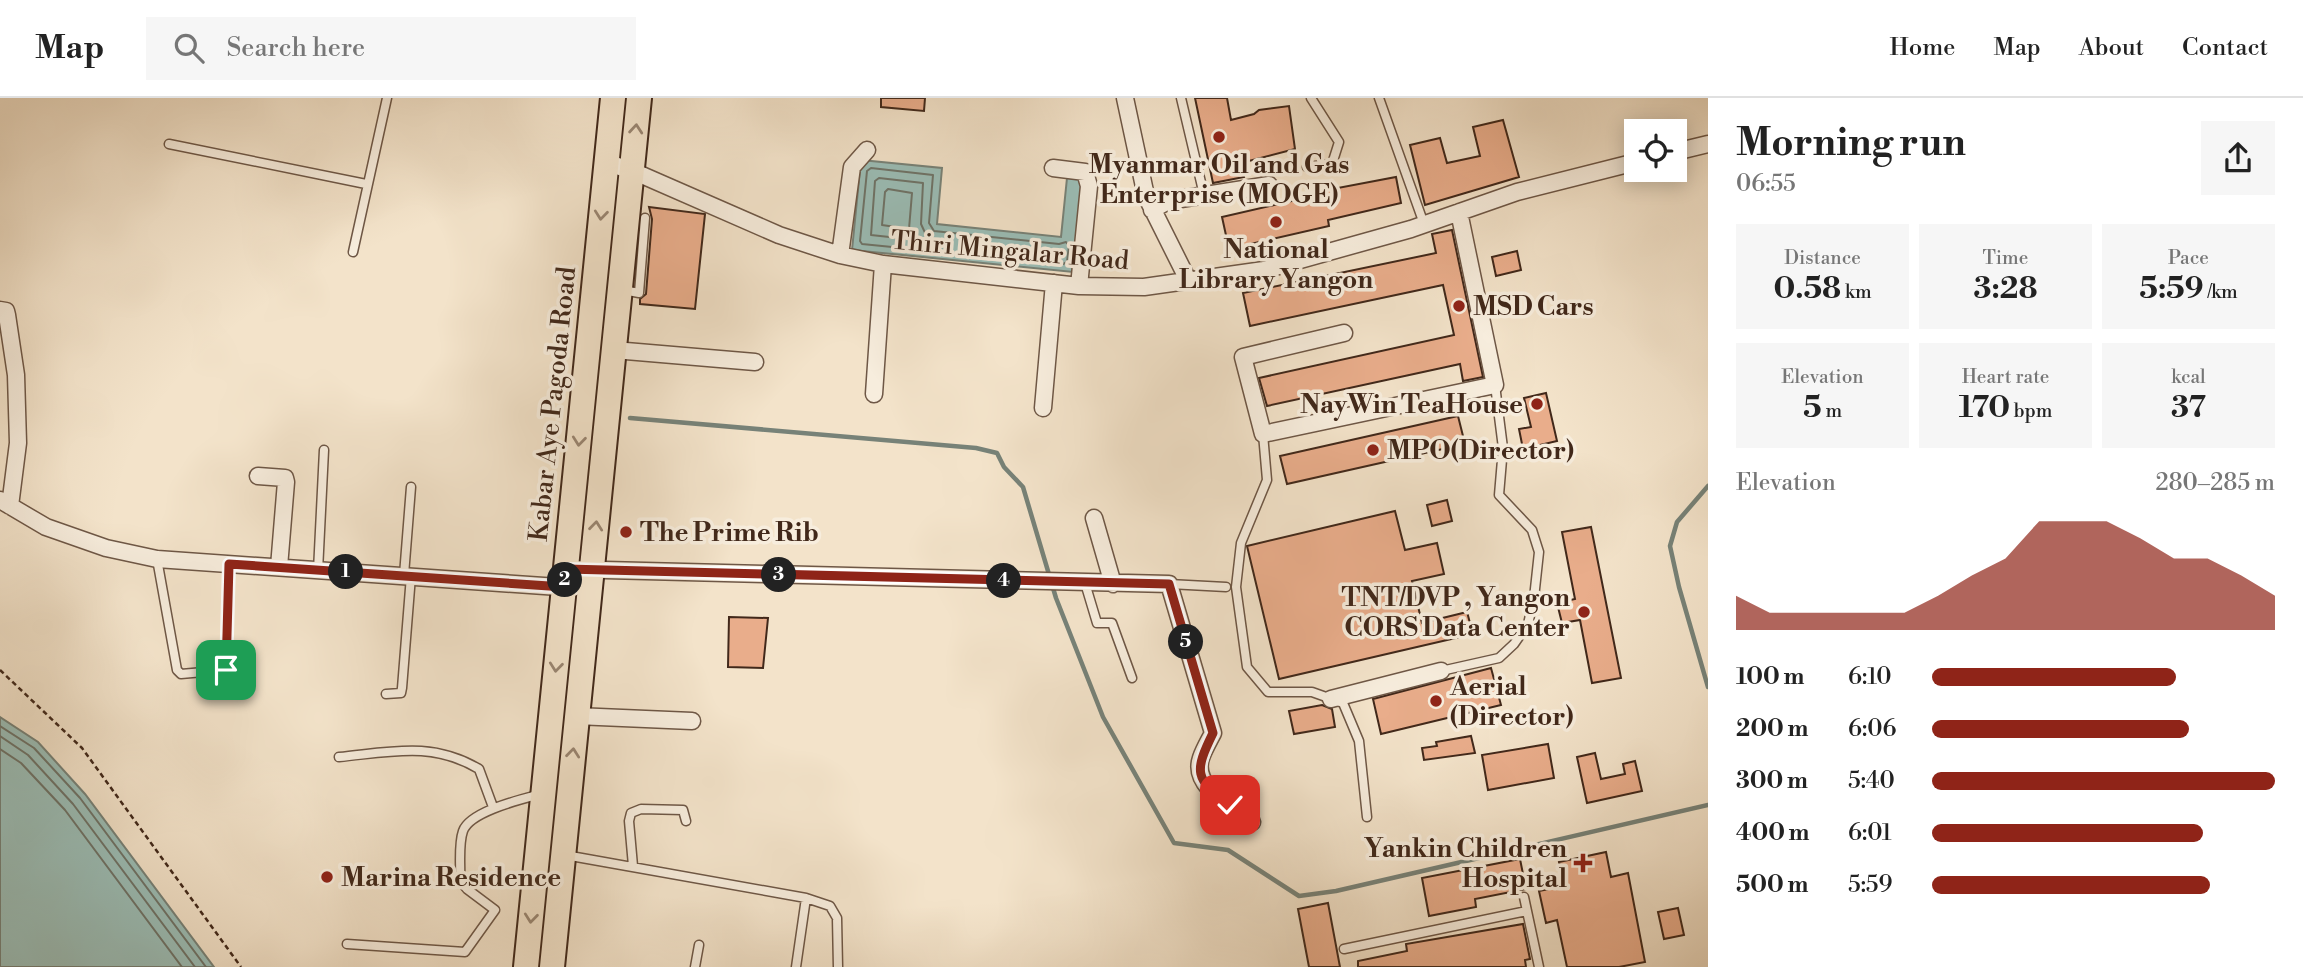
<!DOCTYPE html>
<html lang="en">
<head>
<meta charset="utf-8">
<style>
  :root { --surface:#fff; --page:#f6f6f6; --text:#222; --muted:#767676; --line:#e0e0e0; --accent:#8f2418 }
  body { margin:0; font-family:"Libre Bodoni",serif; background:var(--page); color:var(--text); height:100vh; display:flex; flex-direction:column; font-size:26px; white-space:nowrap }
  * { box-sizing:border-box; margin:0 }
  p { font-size:23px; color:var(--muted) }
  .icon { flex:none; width:38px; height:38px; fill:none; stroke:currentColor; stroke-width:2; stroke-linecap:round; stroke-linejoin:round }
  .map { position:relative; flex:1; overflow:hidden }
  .side { display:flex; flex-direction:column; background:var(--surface); width:595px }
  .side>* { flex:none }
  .fabs { position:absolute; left:1624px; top:21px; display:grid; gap:14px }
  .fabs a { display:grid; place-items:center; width:63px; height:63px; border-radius:0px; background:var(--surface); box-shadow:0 4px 18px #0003; font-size:35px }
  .pin { position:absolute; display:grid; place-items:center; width:60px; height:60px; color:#fff; margin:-30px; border-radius:14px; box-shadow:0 4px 10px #0006 }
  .km { position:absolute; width:35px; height:35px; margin:-18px; border-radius:50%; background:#222; color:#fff; font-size:19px; line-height:35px; text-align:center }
  .round { display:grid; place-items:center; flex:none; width:74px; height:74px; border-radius:0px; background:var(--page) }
  .overview { display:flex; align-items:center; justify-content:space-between; height:119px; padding:0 28px }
  h1 { font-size:38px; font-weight:700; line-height:52px }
  .figures { display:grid; grid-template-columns:repeat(3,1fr); gap:10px; height:119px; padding:7px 28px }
  .figures div { display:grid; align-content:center; border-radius:0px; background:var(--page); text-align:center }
  .figures b { font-size:30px; font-weight:700 }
  .figures small { font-size:19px; font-weight:400 }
  .figures p { font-size:19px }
  .chart { height:196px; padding:14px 28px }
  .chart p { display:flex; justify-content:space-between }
  .chart svg { width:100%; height:126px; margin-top:7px; fill:var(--accent); opacity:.7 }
  ul { padding:0 28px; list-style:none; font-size:23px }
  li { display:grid; grid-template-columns:112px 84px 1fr; align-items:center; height:52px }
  li i { height:18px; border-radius:9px; background:var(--accent) }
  header { display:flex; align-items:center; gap:42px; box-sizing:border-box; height:98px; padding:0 35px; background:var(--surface); border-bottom:2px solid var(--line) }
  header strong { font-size:33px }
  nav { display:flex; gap:38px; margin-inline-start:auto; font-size:24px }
  .search { width:490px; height:63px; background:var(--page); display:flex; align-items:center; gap:18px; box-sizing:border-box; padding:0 24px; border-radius:0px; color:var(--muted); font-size:26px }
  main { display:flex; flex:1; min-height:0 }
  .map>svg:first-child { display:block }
  .water { fill:#9bbeb7; stroke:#778278; stroke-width:2 }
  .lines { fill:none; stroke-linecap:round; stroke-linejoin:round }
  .shore { stroke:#6e7368; stroke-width:2 }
  .stream { stroke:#778278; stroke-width:4.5 }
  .building { fill:#e9ad8b; stroke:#41281a; stroke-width:2 }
  .lane-casing { stroke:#6e5746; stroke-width:11 }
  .street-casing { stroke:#6e5746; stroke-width:19 }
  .primary-casing { stroke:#41281a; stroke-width:28 }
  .path { stroke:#41281a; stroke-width:2.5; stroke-dasharray:5 3.5; stroke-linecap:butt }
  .lane { stroke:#f7eddd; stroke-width:8 }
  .street { stroke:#f7eddd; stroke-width:16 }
  .primary { stroke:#f3e3ca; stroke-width:24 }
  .oneway { stroke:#9a8672 }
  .route-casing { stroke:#fff; stroke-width:14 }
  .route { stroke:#8f2418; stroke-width:9 }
  .poi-dot { fill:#8f2418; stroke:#f7eddd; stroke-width:2.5 }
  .labels { text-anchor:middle; stroke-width:7; stroke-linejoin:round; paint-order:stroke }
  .poi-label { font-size:26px; font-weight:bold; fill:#41281a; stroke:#f7eddd; text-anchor:start }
  .street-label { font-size:26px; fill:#41281a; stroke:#f7eddd }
</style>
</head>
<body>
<header>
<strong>Map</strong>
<div class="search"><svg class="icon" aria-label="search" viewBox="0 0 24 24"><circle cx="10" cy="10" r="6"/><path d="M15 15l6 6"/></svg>Search here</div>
<nav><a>Home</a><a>Map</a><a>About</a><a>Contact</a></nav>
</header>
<main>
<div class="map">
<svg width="1708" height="869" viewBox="0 0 1708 869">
  <rect width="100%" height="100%" fill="#f3e3ca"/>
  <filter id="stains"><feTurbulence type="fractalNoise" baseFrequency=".00286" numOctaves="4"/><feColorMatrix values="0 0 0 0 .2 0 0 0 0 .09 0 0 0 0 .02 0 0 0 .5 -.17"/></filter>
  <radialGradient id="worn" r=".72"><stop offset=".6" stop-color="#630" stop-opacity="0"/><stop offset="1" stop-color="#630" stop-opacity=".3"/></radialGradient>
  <!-- water -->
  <path class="water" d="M861 62 942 70 937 126 1061 139 1067 80 1082 81 1073 174 852 152Z
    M0 619 38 644 85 696 214 869H0Z"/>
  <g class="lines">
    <!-- shore -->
    <path class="shore" d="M871 70 933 77 929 125 934 133 1059 146 1066 144 1069 148 1067 164 1063 166 862 146 860 143 867 73Z
      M879 80 923 85 921 126 927 139 926 143 871 137 875 83Z
      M888 91 912 95 909 131 882 127 885 94Z
      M0 628 34 650 80 700 206 869
      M0 638 28 657 73 706 195 869
      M0 651 21 665 65 712 182 869"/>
    <!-- stream -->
    <path class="stream" d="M630 320 976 350 997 355 1004 369 1023 389 1056 500 1103 619 1174 745 1228 752 1299 798 1336 793 1708 707
      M1708 388 1677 424 1670 448 1679 489 1708 589"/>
  </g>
  <!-- building -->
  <path class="building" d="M881 0H925L924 13 881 9Z
    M1195 0H1227L1231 22 1254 16 1259 12 1289 8 1295 51 1241 65 1244 79 1213 85Z
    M1503 22 1519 79 1425 107 1410 47 1440 40 1447 65 1480 58 1473 29Z
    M1396 79 1401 105 1328 122 1329 128 1229 151 1222 119 1327 95V92Z
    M649 109 705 116 695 211 640 206V201L646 196 652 121Z
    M1452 132 1483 279 1463 283 1460 266 1267 308 1259 280 1454 237 1443 187 1250 228 1243 195 1436 155 1432 136Z
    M1517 153 1521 172 1496 178 1492 159Z
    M1546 295 1557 343 1523 351 1519 331 1531 329 1524 300Z
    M1458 318 1465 346 1287 386 1280 358Z
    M1447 402 1452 423 1432 428 1427 407Z
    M1395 413 1405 452 1437 445 1444 476 1412 483 1422 525 1467 514 1473 536 1279 581 1247 448Z
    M1591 429 1621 580 1592 585 1580 522 1562 525 1557 505 1575 501 1562 434Z
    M729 519 768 520 763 570 728 569Z
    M1491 570 1501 607 1381 636 1373 601Z
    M1322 607 1332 611 1335 629 1294 636 1289 613Z
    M1471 638 1475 655 1424 662 1422 650 1437 648 1436 644Z
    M1548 646 1554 680 1488 692 1482 657Z
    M1595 655 1601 681 1625 676 1623 666 1635 663 1642 693 1587 705 1577 659Z
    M1606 754 1611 779 1628 775 1645 864 1619 869H1567L1557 822 1546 825 1539 793 1564 788 1559 764Z
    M1520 761 1526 791 1475 801 1476 809 1429 818 1422 780Z
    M1328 805 1340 869H1309L1298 811Z
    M1678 810 1684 837 1664 841 1658 814Z
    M1523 826 1530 861 1525 862 1526 869H1358V863L1407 853 1406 846Z"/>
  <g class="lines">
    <!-- lane casing -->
    <g class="lane-casing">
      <path id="lane" d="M1181 0 1204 97
        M1379 0 1424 126
        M169 46 366 86
        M1307 69 1332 66 1339 44 1311 0
        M353 154 387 0
        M623 192 639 195 645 120
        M1263 336 1267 382 1241 445 1236 489 1247 569 1268 594H1312L1343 605 1359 643 1367 719
        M157 461 177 572 181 576 226 572 229 466
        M318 473 324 352
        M404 477 411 389
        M1085 485 1097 525H1112L1132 580
        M1169 486 1226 489
        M1441 573 1499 560 1514 546 1528 526 1534 500 1539 454 1532 432 1499 397 1503 350 1495 287
        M386 596 401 595 402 590 411 478
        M339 659C391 654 432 643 479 671L493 709
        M565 757 806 800 830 808 837 820 838 869
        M633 768 629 723 631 715 641 711 683 712 686 723
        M1524 799 1539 869
        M347 846 465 854 495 812 467 791 460 783C461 768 458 747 463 733 470 713 523 701 541 696
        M1344 851 1527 813
        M695 869 699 847
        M796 869 806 800"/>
    </g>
    <!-- street casing -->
    <g class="street-casing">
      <path id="street" d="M1125 0 1146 98 1188 182
        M1675 54 1708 46
        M607 64 644 78 779 137 840 157 883 166 1079 188 1144 189 1264 172 1411 131 1517 94 1636 64
        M1053 70 1085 74 1089 88 1079 188
        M1152 112 1168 103 1269 87
        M840 157 852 69 867 52
        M0 212 6 213 7 217 16 277 18 345 10 408
        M1344 235 1243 259 1263 336 1495 287 1459 114
        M614 252 755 264
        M874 296 883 166
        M1043 310 1054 185
        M258 378 285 380 286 384 279 469
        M0 402 46 429 106 450 157 461 573 490
        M1094 420 1113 486
        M566 471 1169 486 1213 635C1209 643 1204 651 1201 660 1191 689 1233 709 1252 724
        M1331 601 1441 573
        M576 618 692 623"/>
    </g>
    <!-- primary casing -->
    <g class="primary-casing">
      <path id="primary" d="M526 869 613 0
        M552 869 639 0"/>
    </g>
    <!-- path -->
    <path class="path" d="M0 572 82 650 241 869"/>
    <!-- lane -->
    <use href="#lane" class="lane"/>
    <!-- street -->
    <use href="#street" class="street"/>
    <!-- primary -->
    <use href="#primary" class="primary"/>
  </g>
  <!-- one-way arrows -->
  <defs><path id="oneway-chevron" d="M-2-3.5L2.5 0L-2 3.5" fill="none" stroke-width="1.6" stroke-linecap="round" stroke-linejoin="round" transform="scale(1.75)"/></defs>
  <g class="oneway">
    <use href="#oneway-chevron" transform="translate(636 31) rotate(-85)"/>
    <use href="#oneway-chevron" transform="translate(601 117) rotate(96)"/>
    <use href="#oneway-chevron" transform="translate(579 343) rotate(96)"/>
    <use href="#oneway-chevron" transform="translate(596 428) rotate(-84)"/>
    <use href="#oneway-chevron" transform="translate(556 569) rotate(96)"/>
    <use href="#oneway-chevron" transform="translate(573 655) rotate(-84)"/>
    <use href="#oneway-chevron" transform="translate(531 820) rotate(96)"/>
  </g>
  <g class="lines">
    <!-- route casing -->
    <g class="route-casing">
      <path id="route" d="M226 572 229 466 564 489 566 471 1169 486 1213 635C1194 674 1194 681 1230 707"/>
    </g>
    <!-- route -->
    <use href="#route" class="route"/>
  </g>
  <!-- markers -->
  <g class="poi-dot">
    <circle cx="1219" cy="39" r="7"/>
    <circle cx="1276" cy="124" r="7"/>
    <circle cx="1459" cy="208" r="7"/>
    <circle cx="1537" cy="306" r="7"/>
    <circle cx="1373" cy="352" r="7"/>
    <circle cx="626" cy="434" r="7"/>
    <circle cx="1584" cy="514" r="7"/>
    <circle cx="1436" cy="603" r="7"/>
    <path d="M1579.5 754.5h7v7h7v7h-7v7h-7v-7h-7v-7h7z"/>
    <circle cx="327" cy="779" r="7"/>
  </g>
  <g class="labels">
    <!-- poi labels -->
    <g class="poi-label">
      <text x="1219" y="75" text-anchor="middle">Myanmar Oil and Gas<tspan x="1219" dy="30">Enterprise (MOGE)</tspan></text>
      <text x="1276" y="160" text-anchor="middle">National<tspan x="1276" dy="30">Library Yangon</tspan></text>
      <text x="1473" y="217">MSD Cars</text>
      <text x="1523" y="315" text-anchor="end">NayWin TeaHouse</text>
      <text x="1387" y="361">MPO(Director)</text>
      <text x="640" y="443">The Prime Rib</text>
      <text x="1570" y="508" text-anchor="end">TNT/DVP , Yangon<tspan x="1570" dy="30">CORS Data Center</tspan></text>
      <text x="1450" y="597">Aerial<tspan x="1450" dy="30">(Director)</tspan></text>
      <text x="1567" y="759" text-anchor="end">Yankin Children<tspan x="1567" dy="30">Hospital</tspan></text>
      <text x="341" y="788">Marina Residence</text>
    </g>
    <!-- street labels -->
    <g class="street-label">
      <text transform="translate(1010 152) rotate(5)" y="9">Thiri Mingalar Road</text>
      <text transform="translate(552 306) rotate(-84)" y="9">Kabar Aye Pagoda Road</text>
    </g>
  </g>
  <rect width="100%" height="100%" filter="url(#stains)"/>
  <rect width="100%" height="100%" fill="url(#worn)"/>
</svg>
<div class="fabs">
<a><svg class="icon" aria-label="locate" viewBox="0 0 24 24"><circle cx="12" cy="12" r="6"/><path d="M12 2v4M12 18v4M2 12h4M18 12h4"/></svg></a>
</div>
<div class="pin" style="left:226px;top:572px;background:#1e9e55"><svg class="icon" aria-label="arrive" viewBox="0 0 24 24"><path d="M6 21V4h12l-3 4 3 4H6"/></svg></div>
<div class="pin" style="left:1230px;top:707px;background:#d93025"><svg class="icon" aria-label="check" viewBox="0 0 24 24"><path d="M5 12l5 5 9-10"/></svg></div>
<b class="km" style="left:346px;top:474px">1</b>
<b class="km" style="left:565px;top:482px">2</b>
<b class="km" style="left:779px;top:477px">3</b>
<b class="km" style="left:1004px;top:483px">4</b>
<b class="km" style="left:1186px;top:544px">5</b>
</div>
<section class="side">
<div class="overview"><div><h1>Morning run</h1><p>06:55</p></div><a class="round"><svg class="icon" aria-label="share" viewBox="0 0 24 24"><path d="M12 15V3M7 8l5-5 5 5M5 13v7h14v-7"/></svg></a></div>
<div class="figures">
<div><p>Distance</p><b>0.58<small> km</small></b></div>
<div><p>Time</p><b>3:28</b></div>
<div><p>Pace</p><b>5:59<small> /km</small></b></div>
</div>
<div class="figures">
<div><p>Elevation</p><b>5<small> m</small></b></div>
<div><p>Heart rate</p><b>170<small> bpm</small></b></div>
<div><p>kcal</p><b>37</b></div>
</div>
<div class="chart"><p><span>Elevation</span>280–285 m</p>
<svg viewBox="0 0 160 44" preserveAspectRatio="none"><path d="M0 44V32L10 38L20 38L30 38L40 38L50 38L60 32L70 25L80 19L90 6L100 6L110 6L120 12L130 19L140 19L150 25L160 32V44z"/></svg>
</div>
<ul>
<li><b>100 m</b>6:10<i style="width:71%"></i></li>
<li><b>200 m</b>6:06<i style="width:75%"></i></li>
<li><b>300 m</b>5:40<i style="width:100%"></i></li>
<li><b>400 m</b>6:01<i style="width:79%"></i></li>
<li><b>500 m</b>5:59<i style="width:81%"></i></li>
</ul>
</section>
</main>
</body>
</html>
